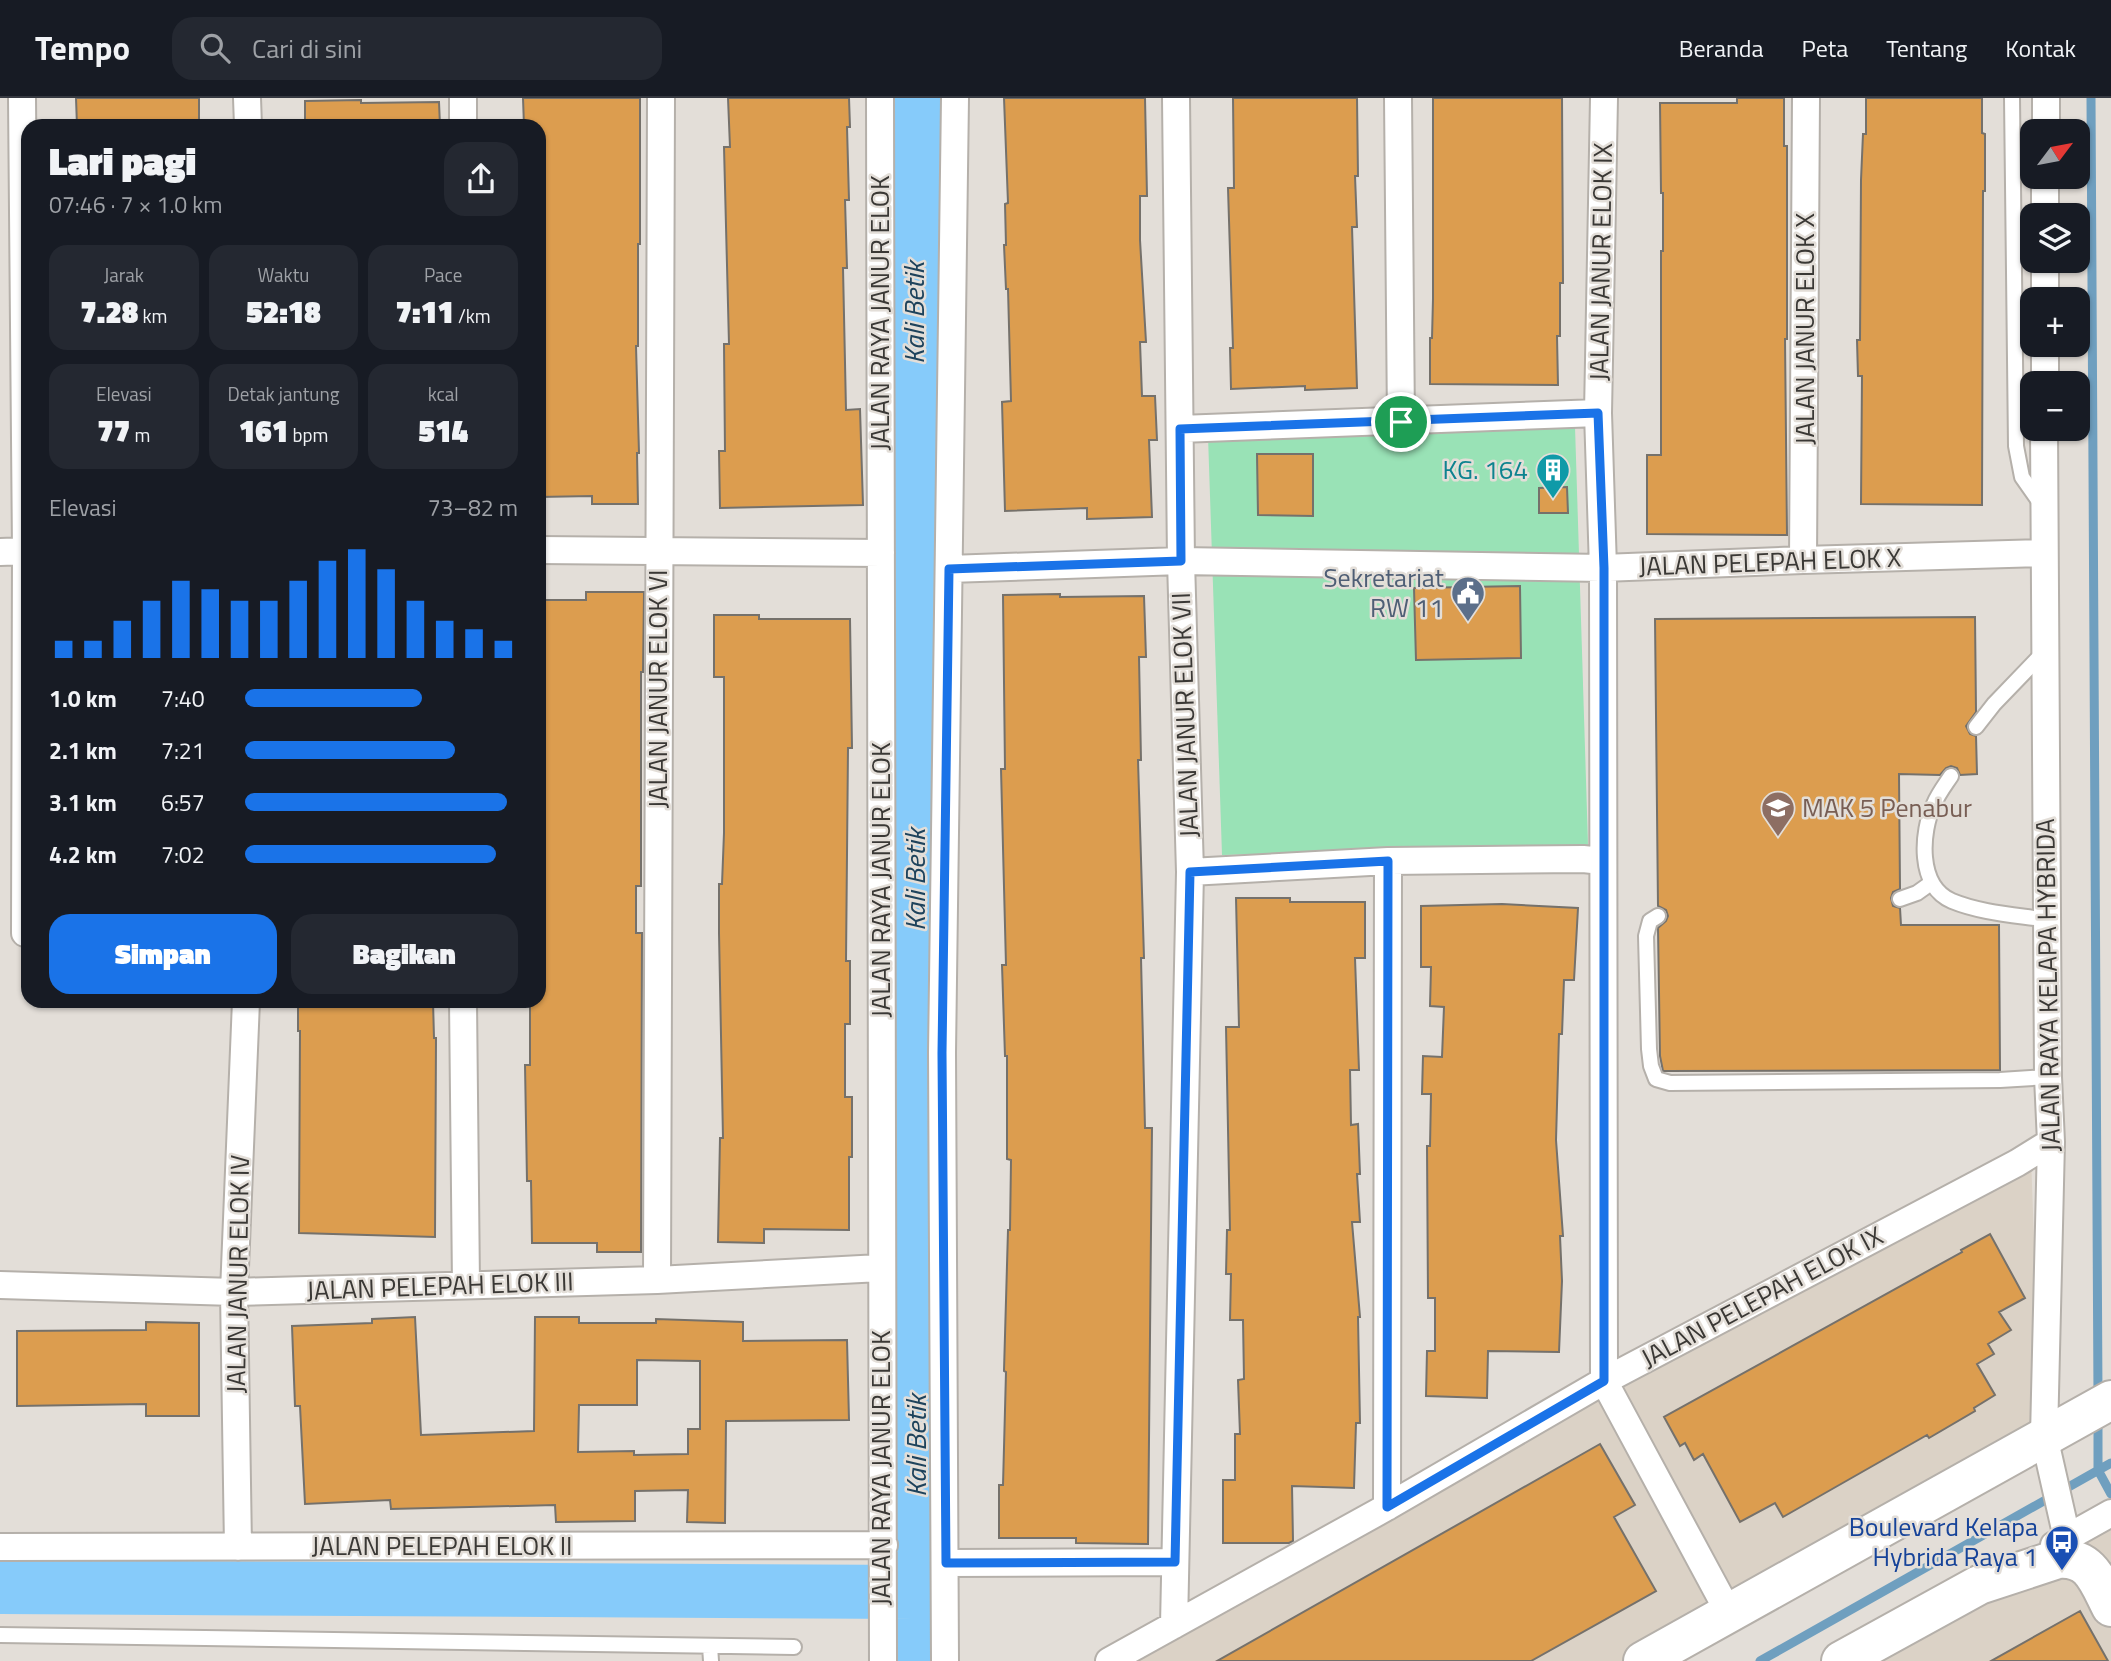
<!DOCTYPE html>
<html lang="id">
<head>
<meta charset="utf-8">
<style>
  :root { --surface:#171b24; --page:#242831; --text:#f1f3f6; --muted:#9ea1a6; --line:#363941; --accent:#1a73e8 }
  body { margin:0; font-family:"Titillium Web",sans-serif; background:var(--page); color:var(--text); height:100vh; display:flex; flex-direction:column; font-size:26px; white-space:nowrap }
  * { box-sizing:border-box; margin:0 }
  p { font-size:23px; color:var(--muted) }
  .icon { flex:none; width:38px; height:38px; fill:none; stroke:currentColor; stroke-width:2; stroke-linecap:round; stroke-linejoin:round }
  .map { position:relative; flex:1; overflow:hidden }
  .drawer { position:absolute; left:21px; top:21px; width:525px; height:889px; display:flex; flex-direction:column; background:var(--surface); border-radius:21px; box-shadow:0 2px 5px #0004 }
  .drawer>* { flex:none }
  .needle { width:46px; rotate:58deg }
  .tools { position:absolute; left:2020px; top:21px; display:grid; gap:14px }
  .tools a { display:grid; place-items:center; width:70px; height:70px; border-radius:14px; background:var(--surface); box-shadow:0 2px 5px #0004; font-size:35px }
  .pin { position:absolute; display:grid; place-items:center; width:60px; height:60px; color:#fff; margin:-30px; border:4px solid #fff; border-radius:50%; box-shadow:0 2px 7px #0007 }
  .round { display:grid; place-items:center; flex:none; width:74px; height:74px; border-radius:21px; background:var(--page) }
  .summary { display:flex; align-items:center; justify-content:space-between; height:119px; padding:0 28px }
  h1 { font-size:38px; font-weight:800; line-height:52px }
  .metrics { display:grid; grid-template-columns:repeat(3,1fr); gap:10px; height:119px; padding:7px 28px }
  .metrics div { display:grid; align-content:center; border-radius:18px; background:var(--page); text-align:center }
  .metrics b { font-size:30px; font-weight:800 }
  .metrics small { font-size:19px; font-weight:400 }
  .metrics p { font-size:19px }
  .chart { height:196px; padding:14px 28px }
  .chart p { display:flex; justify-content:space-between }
  .chart svg { width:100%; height:126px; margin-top:7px; stroke:var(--accent); stroke-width:6 }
  .action { display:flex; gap:14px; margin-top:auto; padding:14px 28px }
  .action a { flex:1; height:80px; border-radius:21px; background:var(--accent); color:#fff; font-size:28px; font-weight:800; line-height:80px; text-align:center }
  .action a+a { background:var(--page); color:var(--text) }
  ul { padding:0 28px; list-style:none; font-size:23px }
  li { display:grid; grid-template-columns:112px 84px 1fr; align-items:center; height:52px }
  li i { height:18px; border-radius:9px; background:var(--accent) }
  header { display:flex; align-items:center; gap:42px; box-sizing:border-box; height:98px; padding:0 35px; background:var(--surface); border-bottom:2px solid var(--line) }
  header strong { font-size:33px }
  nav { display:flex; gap:38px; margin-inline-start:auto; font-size:24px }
  .search { width:490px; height:63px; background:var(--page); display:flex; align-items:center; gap:18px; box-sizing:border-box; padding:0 24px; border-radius:21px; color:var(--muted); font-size:26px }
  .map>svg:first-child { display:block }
  .built { fill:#dbd2c6 }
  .green { fill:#99e2b6 }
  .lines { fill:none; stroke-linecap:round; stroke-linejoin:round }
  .stream { stroke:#6f9fbf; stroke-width:9 }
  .river { stroke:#86cbfa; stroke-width:54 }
  .building { fill:#dc9d4f; stroke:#75716b; stroke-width:2; fill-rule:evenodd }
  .service-casing { stroke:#b5b0aa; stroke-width:18 }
  .minor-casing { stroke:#b5b0aa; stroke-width:30 }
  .secondary-casing { stroke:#b5b0aa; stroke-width:42 }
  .service { stroke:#fff; stroke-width:14 }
  .minor { stroke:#fff; stroke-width:26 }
  .secondary { stroke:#fff; stroke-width:38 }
  .route-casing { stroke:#fff; stroke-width:14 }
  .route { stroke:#1a73e8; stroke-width:9 }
  .labels { text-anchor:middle; stroke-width:5; stroke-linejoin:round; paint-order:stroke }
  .street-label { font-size:26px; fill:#3a3835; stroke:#e3ded8 }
  .culture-label { font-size:26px; fill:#0d838f; stroke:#e3ded8; text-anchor:end }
  .service-label { font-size:26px; fill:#4e5e75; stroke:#e3ded8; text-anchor:end }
  .education-label { font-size:26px; fill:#785e54; stroke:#e3ded8; text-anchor:start }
  .transit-label { font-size:26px; fill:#164399; stroke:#e3ded8; text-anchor:end }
  .water-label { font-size:28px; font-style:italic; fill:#1e435c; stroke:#e3ded8 }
</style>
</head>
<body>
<header>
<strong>Tempo</strong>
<div class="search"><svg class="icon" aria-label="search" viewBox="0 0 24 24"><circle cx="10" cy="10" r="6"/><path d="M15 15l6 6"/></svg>Cari di sini</div>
<nav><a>Beranda</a><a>Peta</a><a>Tentang</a><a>Kontak</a></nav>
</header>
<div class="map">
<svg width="2111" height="1563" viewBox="0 0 2111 1563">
  <rect width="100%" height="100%" fill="#e3ded8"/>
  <!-- built -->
  <path class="built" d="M2031 1059 2041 1334 1624 1563H1127Z
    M2111 1427V1563H1864Z"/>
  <!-- green -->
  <path class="green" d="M1575 328 1588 747 1222 757 1208 338Z"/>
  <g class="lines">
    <!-- stream -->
    <path class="stream" d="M2091 0 2098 1299
      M2098 1320V1372L2111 1396
      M1760 1563 2111 1365"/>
    <!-- river -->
    <path class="river" d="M913 0 916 1563
      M0 1489 917 1494"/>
  </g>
  <!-- building -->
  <path class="building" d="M76 0H199V27L77 28Z
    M523 0H640V146H638V248H636L639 355H637L638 406H592V398L539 399V28H524Z
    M728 0H849L850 29H847L849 102H845L847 170H843L846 312 860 311 863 407 720 410 719 353H725L724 246H729L724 49H730Z
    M1004 0H1145L1147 98H1140V142L1146 244H1140L1142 298H1155L1157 342H1149L1152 419 1087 421V410L1005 413 1002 304 1011 303 1008 191H1006L1004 147H1006L1005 106 1008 105Z
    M1233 0H1357L1358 78H1355L1357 129H1352L1357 290 1305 292V288L1231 291 1230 250H1233L1228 90H1234Z
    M1433 0H1562L1563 185H1560V238H1557L1558 287 1430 286V240H1432L1433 201Z
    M1737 0H1784V48H1787V241H1785L1787 437 1647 436V357H1661V153H1663V95H1661L1660 5H1737Z
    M1866 0H1982V35L1985 36V93H1983L1982 407 1861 406 1862 278H1858L1857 242H1860L1861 82 1863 36H1866Z
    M361 2V5L439 4 440 28H305V3Z
    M1257 356H1313V418L1258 417Z
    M1567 389 1568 415H1539V390Z
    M1520 488 1521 560 1416 562 1414 490Z
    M586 494H644L643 574H641V788H636V835H642L641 1154H597V1145H532L531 1083H527L525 967H530V903H539V502H586Z
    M1060 496V499L1144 498 1146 559H1139L1141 662H1138L1144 860H1141L1145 1030H1152L1148 1446 1076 1445V1440H999V1387H1003L1006 1274 1004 1273 1008 1132H1010L1011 1062 1007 1061V958H1005L1002 867H1006L1001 671H1005L1003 497Z
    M714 517H759V521H850L852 650H848L846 863H850V926H845V999H852V1059H849V1132L764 1131V1145L718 1144 720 1040H723L719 835V786H722L724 735V579H714Z
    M1975 519 1976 614 1966 628 1970 636 1976 638 1977 676 1960 677 1957 670 1951 668 1946 670 1940 677 1899 676 1900 791 1893 794 1891 800 1893 808 1900 810 1901 827H1999L2000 972 1663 973 1660 958 1658 830 1666 823 1668 818 1666 812 1658 808 1655 521Z
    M1236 800H1290V804H1365V860H1355L1359 972H1350L1351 1027 1358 1026 1360 1076H1357L1360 1124H1352L1360 1219H1358L1360 1325H1356L1354 1390 1292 1388 1293 1443 1289 1445H1223V1382H1235V1336H1240L1238 1282 1244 1281 1243 1222H1230L1231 1176H1226L1227 1132H1230L1226 929H1239Z
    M1502 806 1578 810 1574 882H1564L1562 936H1559L1556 1042 1563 1138H1560L1562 1183 1559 1254 1488 1253 1487 1300 1426 1298 1427 1253H1435V1200H1428L1427 1048H1430L1431 996H1422L1423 958 1442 959 1444 909 1430 908 1431 869H1421V808Z
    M298 903H433L434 940H436L435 1139 299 1135 300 933H298Z
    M1990 1136 2025 1200 1999 1214 2011 1232 1988 1246 1994 1256 1977 1266 1995 1297 1974 1310 1975 1313 1929 1340 1927 1337 1783 1419 1775 1405 1740 1424 1703 1356 1694 1362 1685 1345 1680 1348 1664 1319 1962 1154 1961 1152Z
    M415 1219 421 1337 534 1333 535 1219H579V1225H656V1221L743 1224V1243L847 1242 849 1322 726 1323 725 1425 687 1424 688 1392 635 1393V1423L556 1424 555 1407 391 1411 390 1402 305 1406 300 1308H295L292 1228 372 1225V1221ZM637 1262 700 1263V1331H688V1356L634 1357V1353L578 1354 579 1307H637Z
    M146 1224 199 1225V1318H146V1306L17 1308V1233L146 1232Z
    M1600 1346 1635 1407 1614 1419 1656 1493 1531 1563H1217Z
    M2080 1513 2108 1563H1991Z"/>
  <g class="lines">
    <!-- service casing -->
    <g class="service-casing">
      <path id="service" d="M2012 0 2016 348 2022 379 2041 406
        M1976 629 1994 606 2045 553
        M1951 678C1945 687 1938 696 1934 706 1921 734 1917 788 1952 803 1981 815 2016 817 2048 822
        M1900 801 1917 795 1931 785
        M1658 818 1650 823 1646 838 1649 951 1651 968 1656 981 1670 985 2000 982 2048 979
        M0 1537 794 1549
        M710 1548 711 1563"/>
    </g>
    <!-- minor casing -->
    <g class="minor-casing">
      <path id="minor" d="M22 0 26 453 25 835
        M247 0 248 28
        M880 0 883 1563
        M1398 0 1401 324
        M1604 0 1598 315 1603 470 1604 1283 1729 1515
        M463 28V0
        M2046 33V0
        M2045 117V79
        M2045 201V163
        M2045 285V247
        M1180 331 1598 315
        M2044 331 2048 979 2051 1044 2044 1338 2067 1440
        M539 452 881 455
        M0 454 28 453
        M1803 462 1806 0
        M949 471 1181 463 1603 470 1803 462 2044 455
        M1190 774 1388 763 1583 761 1602 763
        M463 903 466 1187
        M657 1182 661 0
        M0 1187 234 1194 657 1182 880 1170
        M1387 1409 1388 763
        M2054 1447 2111 1415
        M0 1449 884 1447
        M238 1449 234 1194 246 903
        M946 1465 1175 1464
        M1174 1527 1190 774 1181 463 1176 0
        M945 1563 942 955 955 0
        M1109 1563 1387 1409 1604 1283 2017 1065 2051 1044"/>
    </g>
    <!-- secondary casing -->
    <g class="secondary-casing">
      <path id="secondary" d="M1643 1563 2111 1302
        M1841 1563 1979 1487 2058 1461C2091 1458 2098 1484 2111 1509"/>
    </g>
    <!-- service -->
    <use href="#service" class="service"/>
    <!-- minor -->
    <use href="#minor" class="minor"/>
    <!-- secondary -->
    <use href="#secondary" class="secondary"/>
  </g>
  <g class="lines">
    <!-- route casing -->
    <g class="route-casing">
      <path id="route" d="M1598 315 1604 470V1283L1387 1409 1388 763 1190 774 1175 1464 946 1465 942 955 949 471 1181 463 1180 331Z"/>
    </g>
    <!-- route -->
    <use href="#route" class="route"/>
  </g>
  <!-- icons -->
  <defs>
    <g id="building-pin" transform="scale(1.75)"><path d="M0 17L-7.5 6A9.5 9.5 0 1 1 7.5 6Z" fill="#0f9aa8" stroke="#e3ded8"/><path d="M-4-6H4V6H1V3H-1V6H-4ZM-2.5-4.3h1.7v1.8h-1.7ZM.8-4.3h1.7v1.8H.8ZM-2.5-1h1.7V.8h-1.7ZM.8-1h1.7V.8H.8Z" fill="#fff"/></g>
    <g id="civic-pin" transform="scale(1.75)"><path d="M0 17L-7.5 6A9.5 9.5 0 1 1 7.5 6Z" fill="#5c6f8a" stroke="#e3ded8"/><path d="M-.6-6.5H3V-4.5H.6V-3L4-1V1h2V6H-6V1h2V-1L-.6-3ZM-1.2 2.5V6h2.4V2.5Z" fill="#fff"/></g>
    <g id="school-pin" transform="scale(1.75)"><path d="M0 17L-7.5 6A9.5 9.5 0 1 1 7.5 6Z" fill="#8d6e63" stroke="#e3ded8"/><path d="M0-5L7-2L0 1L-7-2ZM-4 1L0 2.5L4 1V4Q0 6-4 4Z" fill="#fff"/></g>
    <g id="bus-pin" transform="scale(1.75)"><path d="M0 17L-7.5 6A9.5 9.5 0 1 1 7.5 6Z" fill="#1a4fb4" stroke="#e3ded8"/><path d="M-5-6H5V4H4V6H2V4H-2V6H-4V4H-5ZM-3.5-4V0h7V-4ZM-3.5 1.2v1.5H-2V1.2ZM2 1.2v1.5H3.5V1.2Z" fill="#fff"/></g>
  </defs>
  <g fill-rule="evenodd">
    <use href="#building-pin" x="1553" y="372"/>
    <use href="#civic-pin" x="1468" y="495"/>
    <use href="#school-pin" x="1778" y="710"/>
    <use href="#bus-pin" x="2062" y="1444"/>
  </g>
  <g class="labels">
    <!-- street labels -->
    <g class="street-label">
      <text transform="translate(1601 164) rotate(-89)" y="9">JALAN JANUR ELOK IX</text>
      <text transform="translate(880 215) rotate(-90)" y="9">JALAN RAYA JANUR ELOK</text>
      <text transform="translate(1805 231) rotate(-90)" y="9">JALAN JANUR ELOK X</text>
      <text transform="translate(1770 464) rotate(-2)" y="9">JALAN PELEPAH ELOK X</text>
      <text transform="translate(658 591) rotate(-90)" y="9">JALAN JANUR ELOK VI</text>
      <text transform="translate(1185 617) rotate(-92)" y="9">JALAN JANUR ELOK VII</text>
      <text transform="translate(881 782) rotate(-90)" y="9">JALAN RAYA JANUR ELOK</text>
      <text transform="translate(2048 887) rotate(-91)" y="9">JALAN RAYA KELAPA HYBRIDA</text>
      <text transform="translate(238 1176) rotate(-89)" y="9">JALAN JANUR ELOK IV</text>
      <text transform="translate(440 1188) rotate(-2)" y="9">JALAN PELEPAH ELOK III</text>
      <text transform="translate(1762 1199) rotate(-28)" y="9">JALAN PELEPAH ELOK IX</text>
      <text transform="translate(881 1370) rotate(-90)" y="9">JALAN RAYA JANUR ELOK</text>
      <text x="442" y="1457">JALAN PELEPAH ELOK II</text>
    </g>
    <!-- culture labels -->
    <g class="culture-label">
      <text x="1528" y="381">KG. 164</text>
    </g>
    <!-- service labels -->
    <g class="service-label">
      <text x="1444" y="489">Sekretariat<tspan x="1444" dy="30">RW 11</tspan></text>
    </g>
    <!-- education labels -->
    <g class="education-label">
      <text x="1802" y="719">MAK 5 Penabur</text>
    </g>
    <!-- transit labels -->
    <g class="transit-label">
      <text x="2038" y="1438">Boulevard Kelapa<tspan x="2038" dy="30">Hybrida Raya 1</tspan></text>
    </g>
    <!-- water labels -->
    <g class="water-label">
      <text transform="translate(914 215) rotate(-90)" y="10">Kali Betik</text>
      <text transform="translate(915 782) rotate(-90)" y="10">Kali Betik</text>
      <text transform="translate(916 1348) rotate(-90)" y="10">Kali Betik</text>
    </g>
  </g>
</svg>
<div class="tools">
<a><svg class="needle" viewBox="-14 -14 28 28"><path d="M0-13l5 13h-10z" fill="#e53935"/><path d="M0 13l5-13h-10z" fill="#9ea1a6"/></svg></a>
<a><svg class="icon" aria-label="layers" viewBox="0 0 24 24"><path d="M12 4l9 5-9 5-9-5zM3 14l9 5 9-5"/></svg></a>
<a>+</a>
<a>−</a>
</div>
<div class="pin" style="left:1401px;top:324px;background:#1e9e55"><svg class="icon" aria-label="arrive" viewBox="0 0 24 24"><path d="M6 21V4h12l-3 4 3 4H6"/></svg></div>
<section class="drawer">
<div class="summary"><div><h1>Lari pagi</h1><p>07:46 · 7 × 1.0 km</p></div><a class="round"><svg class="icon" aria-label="share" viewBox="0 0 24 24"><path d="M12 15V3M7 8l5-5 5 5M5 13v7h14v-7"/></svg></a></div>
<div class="metrics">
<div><p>Jarak</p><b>7.28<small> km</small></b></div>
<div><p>Waktu</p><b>52:18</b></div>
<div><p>Pace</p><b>7:11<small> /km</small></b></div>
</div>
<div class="metrics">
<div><p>Elevasi</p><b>77<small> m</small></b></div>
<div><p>Detak jantung</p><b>161<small> bpm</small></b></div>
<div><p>kcal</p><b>514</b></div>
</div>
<div class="chart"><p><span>Elevasi</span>73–82 m</p>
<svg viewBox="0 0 160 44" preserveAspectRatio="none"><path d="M5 44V38M15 44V38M25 44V31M35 44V24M45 44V17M55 44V20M65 44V24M75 44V24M85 44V17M95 44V10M105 44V6M115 44V13M125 44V24M135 44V31M145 44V34M155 44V38"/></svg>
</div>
<ul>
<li><b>1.0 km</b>7:40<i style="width:65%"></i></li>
<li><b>2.1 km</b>7:21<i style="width:77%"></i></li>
<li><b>3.1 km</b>6:57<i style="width:96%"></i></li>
<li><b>4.2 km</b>7:02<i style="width:92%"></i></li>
</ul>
<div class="action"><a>Simpan</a><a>Bagikan</a></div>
</section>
</div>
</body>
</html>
